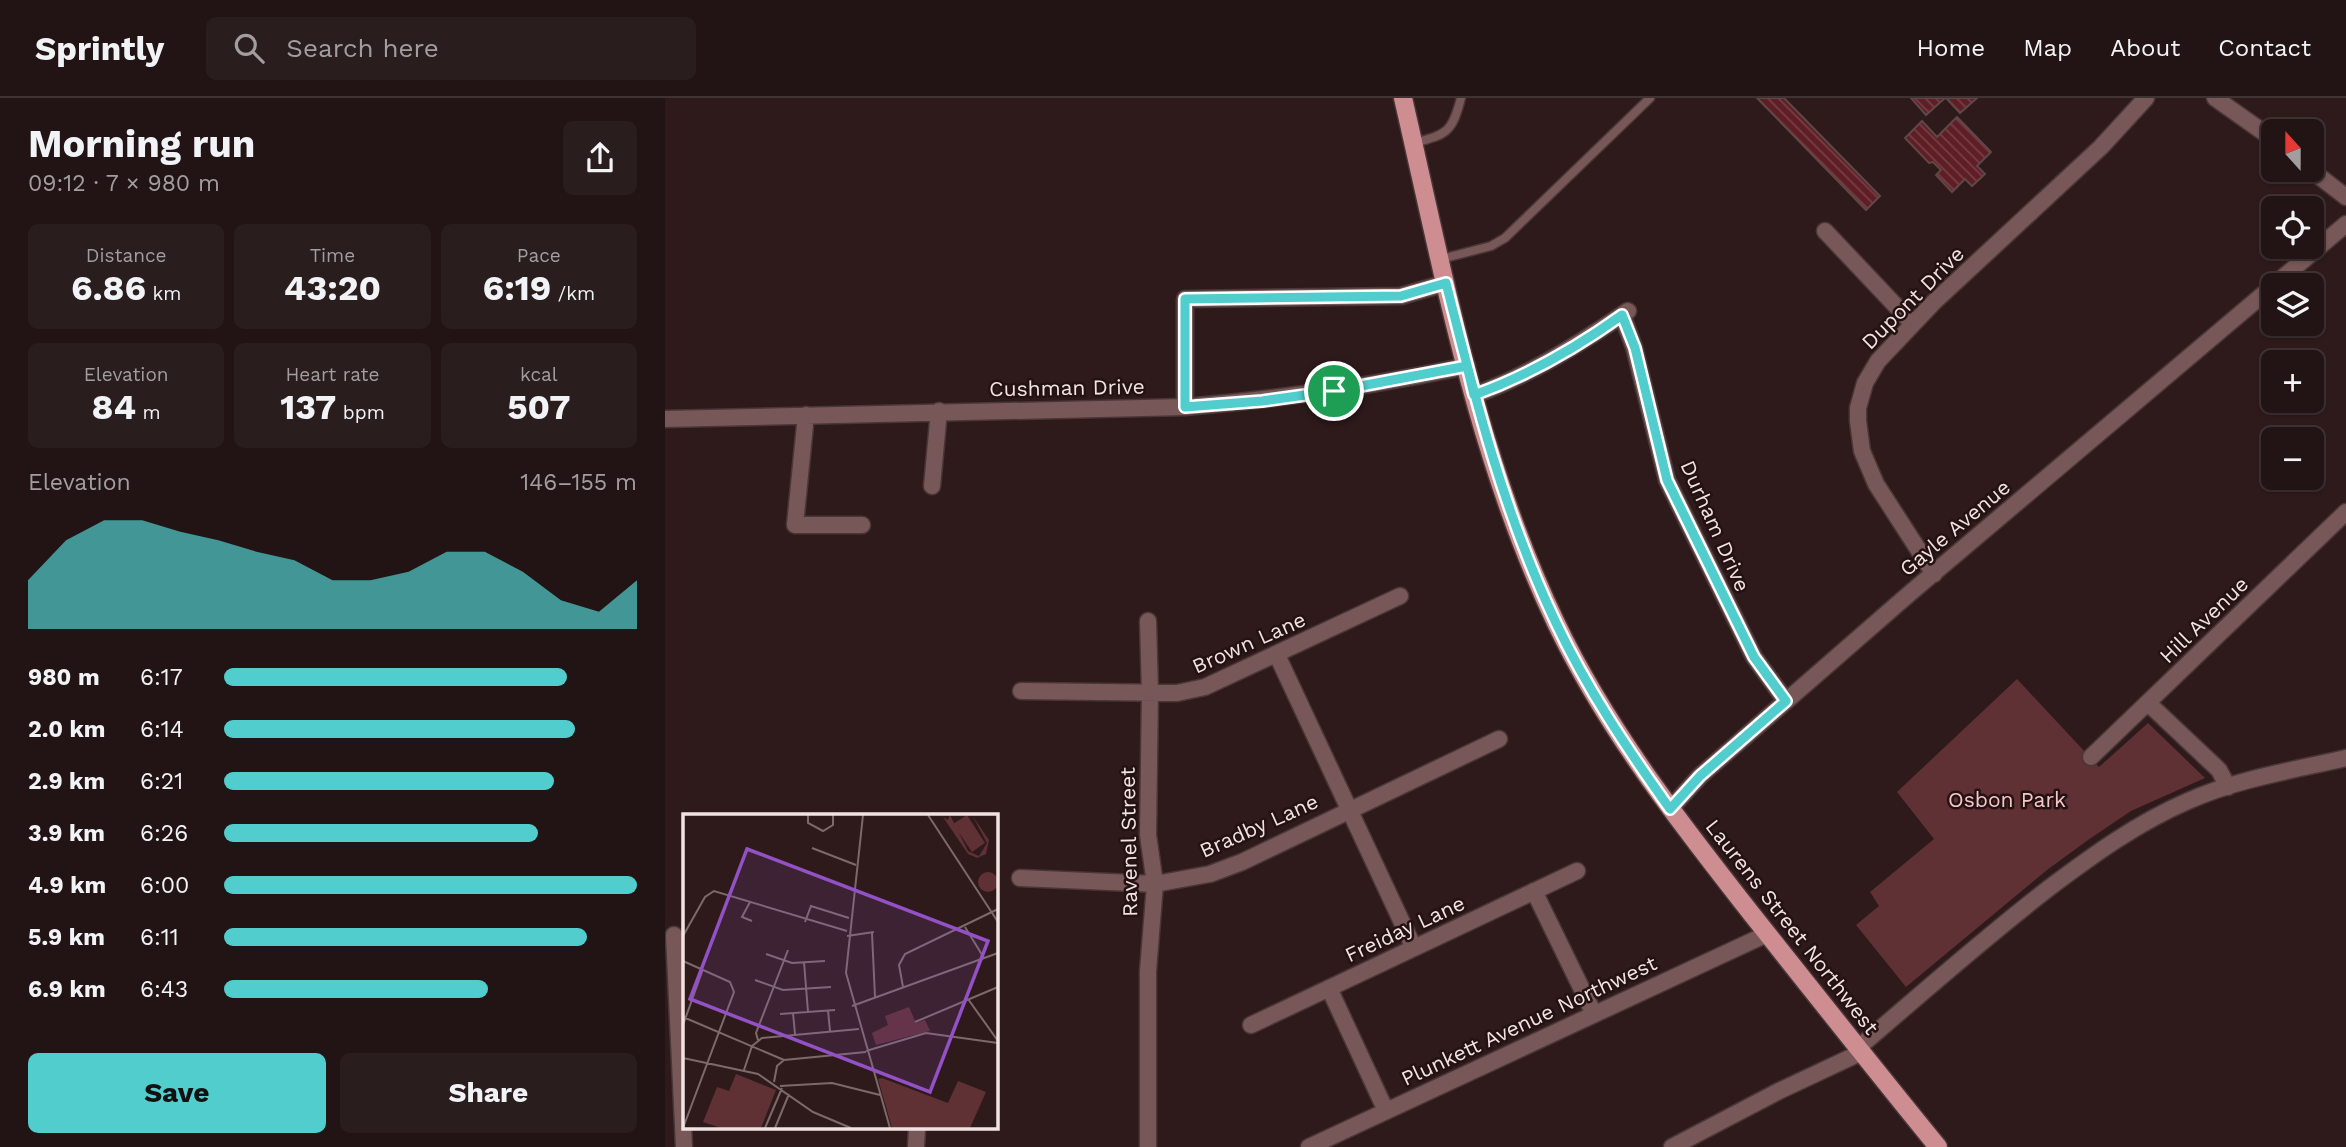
<!DOCTYPE html>
<html lang="en">
<head>
<meta charset="utf-8">
<style>
  :root { --surface:#221414; --page:#2a1d1d; --text:#f1f3f6; --muted:#a29ea0; --line:#3f3334; --accent:#52cdce }
  body { margin:0; font-family:"Work Sans",sans-serif; background:var(--page); color:var(--text); height:100vh; display:flex; flex-direction:column; font-size:26px; white-space:nowrap }
  * { box-sizing:border-box; margin:0 }
  p { font-size:23px; color:var(--muted) }
  .icon { flex:none; width:38px; height:38px; fill:none; stroke:currentColor; stroke-width:2; stroke-linecap:round; stroke-linejoin:round }
  .map { position:relative; flex:1; overflow:hidden }
  .sheet { display:flex; flex-direction:column; background:var(--surface); width:665px }
  .sheet>* { flex:none }
  .needle { width:46px; rotate:339deg }
  .tools { position:absolute; left:1596px; top:21px; display:grid; gap:14px }
  .tools a { display:grid; place-items:center; width:63px; height:63px; border-radius:10px; background:var(--surface); box-shadow:0 2px 5px #0004,0 0 0 2px var(--line); font-size:35px }
  .pin { position:absolute; display:grid; place-items:center; width:60px; height:60px; color:#fff; margin:-30px; border:4px solid #fff; border-radius:50%; box-shadow:0 2px 7px #0007 }
  .round { display:grid; place-items:center; flex:none; width:74px; height:74px; border-radius:10px; background:var(--page) }
  .headline { display:flex; align-items:center; justify-content:space-between; height:119px; padding:0 28px }
  h1 { font-size:38px; font-weight:700; line-height:52px }
  .metrics { display:grid; grid-template-columns:repeat(3,1fr); gap:10px; height:119px; padding:7px 28px }
  .metrics div { display:grid; align-content:center; border-radius:10px; background:var(--page); text-align:center }
  .metrics b { font-size:35px; font-weight:700 }
  .metrics small { font-size:19px; font-weight:400 }
  .metrics p { font-size:19px }
  .chart { height:196px; padding:14px 28px }
  .chart p { display:flex; justify-content:space-between }
  .chart svg { width:100%; height:126px; margin-top:7px; fill:var(--accent); opacity:.7 }
  .cta { display:flex; gap:14px; margin-top:auto; padding:14px 28px }
  .cta a { flex:1; height:80px; border-radius:10px; background:var(--accent); color:#111; font-size:28px; font-weight:700; line-height:80px; text-align:center }
  .cta a+a { background:var(--page); color:var(--text) }
  ul { padding:0 28px; list-style:none; font-size:23px }
  li { display:grid; grid-template-columns:112px 84px 1fr; align-items:center; height:52px }
  li i { height:18px; border-radius:9px; background:var(--accent) }
  header { display:flex; align-items:center; gap:42px; box-sizing:border-box; height:98px; padding:0 35px; background:var(--surface); border-bottom:2px solid var(--line) }
  header strong { font-size:33px }
  nav { display:flex; gap:38px; margin-inline-start:auto; font-size:24px }
  .search { width:490px; height:63px; background:var(--page); display:flex; align-items:center; gap:18px; box-sizing:border-box; padding:0 24px; border-radius:10px; color:var(--muted); font-size:26px }
  main { display:flex; flex:1; min-height:0 }
  .map>svg:first-child { display:block }
  .green { fill:#5f3034 }
  .building { fill:url(#building-back-hatch); stroke:#5f4748; stroke-width:2 }
  .lines { fill:none; stroke-linecap:round; stroke-linejoin:round }
  .service-casing { stroke:#493637; stroke-width:11 }
  .minor-casing { stroke:#493637; stroke-width:19 }
  .primary-casing { stroke:#493637; stroke-width:21 }
  .service { stroke:#775758; stroke-width:8 }
  .minor { stroke:#775758; stroke-width:16 }
  .primary { stroke:#ce8d90; stroke-width:18 }
  .route-casing { stroke:#fff; stroke-width:14 }
  .route { stroke:#52cdce; stroke-width:9 }
  .labels { text-anchor:middle; stroke-width:5; stroke-linejoin:round; paint-order:stroke }
  .street-label { font-size:21px; fill:#f2e3e3; stroke:#241112 }
  .park-label { font-size:21px; fill:#f3c7c8; stroke:#241112 }
  .inset-road { fill:none; stroke:#7c6a6b; stroke-width:2 }
  .view { fill:#9351c6; fill-opacity:0.15; stroke:#9351c6; stroke-width:3.5 }
  .inset-edge { fill:none; stroke:#f2e3e3; stroke-width:3.5 }
</style>
</head>
<body>
<header>
<strong>Sprintly</strong>
<div class="search"><svg class="icon" aria-label="search" viewBox="0 0 24 24"><circle cx="10" cy="10" r="6"/><path d="M15 15l6 6"/></svg>Search here</div>
<nav><a>Home</a><a>Map</a><a>About</a><a>Contact</a></nav>
</header>
<main>
<section class="sheet">
<div class="headline"><div><h1>Morning run</h1><p>09:12 · 7 × 980 m</p></div><a class="round"><svg class="icon" aria-label="share" viewBox="0 0 24 24"><path d="M12 15V3M7 8l5-5 5 5M5 13v7h14v-7"/></svg></a></div>
<div class="metrics">
<div><p>Distance</p><b>6.86<small> km</small></b></div>
<div><p>Time</p><b>43:20</b></div>
<div><p>Pace</p><b>6:19<small> /km</small></b></div>
</div>
<div class="metrics">
<div><p>Elevation</p><b>84<small> m</small></b></div>
<div><p>Heart rate</p><b>137<small> bpm</small></b></div>
<div><p>kcal</p><b>507</b></div>
</div>
<div class="chart"><p><span>Elevation</span>146–155 m</p>
<svg viewBox="0 0 160 44" preserveAspectRatio="none"><path d="M0 44V27L10 13L20 6L30 6L40 10L50 13L60 17L70 20L80 27L90 27L100 24L110 17L120 17L130 24L140 34L150 38L160 27V44z"/></svg>
</div>
<ul>
<li><b>980 m</b>6:17<i style="width:83%"></i></li>
<li><b>2.0 km</b>6:14<i style="width:85%"></i></li>
<li><b>2.9 km</b>6:21<i style="width:80%"></i></li>
<li><b>3.9 km</b>6:26<i style="width:76%"></i></li>
<li><b>4.9 km</b>6:00<i style="width:100%"></i></li>
<li><b>5.9 km</b>6:11<i style="width:88%"></i></li>
<li><b>6.9 km</b>6:43<i style="width:64%"></i></li>
</ul>
<div class="cta"><a>Save</a><a>Share</a></div>
</section>
<div class="map">
<svg width="1681" height="1049" viewBox="0 0 1681 1049">
  <defs>
    <pattern id="building-back-hatch" width="6" height="6" patternUnits="userSpaceOnUse" patternTransform="scale(1.75)"><rect width="6" height="6" fill="#5f1e26"/><path d="M-1 5l2 2M0 0l6 6M5-1l2 2" fill="none" stroke="#763f45"/></pattern>
  </defs>
  <rect width="100%" height="100%" fill="#2e1a1b"/>
  <!-- green -->
  <path class="green" d="M1352 581 1434 669 1483 625 1540 680 1466 713 1423 742 1382 772 1241 889 1191 827 1214 808 1205 794 1269 741 1232 694Z"/>
  <!-- building -->
  <path class="building" d="M1092 0H1119L1215 98 1201 112Z
    M1246 0H1280L1261 17Z
    M1281 0H1312L1295 15Z
    M1292 19 1326 54 1312 68 1320 76 1307 88 1300 81 1287 94 1271 77 1276 72 1268 64 1264 65 1240 40 1257 23 1272 39Z"/>
  <g class="lines">
    <!-- service casing -->
    <g class="service-casing">
      <path id="service" d="M749 45C782 36 787 35 796 0
        M776 161 826 148 840 140 985 0"/>
    </g>
    <!-- minor casing -->
    <g class="minor-casing">
      <path id="minor" d="M1550 0 1608 41
        M1646 72 1681 99
        M1160 133 1248 226
        M1609 187 1681 126
        M957 217 969 249 1002 382 1089 559 1121 603
        M809 297C865 277 914 246 963 213
        M520 309V201L736 198 781 185
        M141 317 130 427H197
        M0 321 520 309C615 301 708 288 802 268
        M267 388 274 313
        M1269 476 1211 386 1197 353 1193 323V310L1200 285 1213 263 1269 204 1436 49 1481 0
        M612 557 749 850
        M356 593 512 595 540 589 735 498
        M1483 605 1554 672 1563 689
        M1426 659 1681 414
        M1005 711 1035 678 1244 496 1608 188
        M355 780 490 786 545 776 577 764 834 641
        M869 793 929 916
        M9 837 19 1049
        M664 890 721 1013
        M586 927 912 773
        M1193 950C1256 896 1318 841 1384 790 1428 757 1472 725 1523 703 1572 681 1629 672 1681 660
        M251 1049 252 1030
        M483 1049V873L490 786 483 737 485 594 483 523
        M644 1049 1102 836
        M1007 1049 1114 993 1197 954"/>
    </g>
    <!-- primary casing -->
    <g class="primary-casing">
      <path id="primary" d="M738 0C779 177 812 360 891 525 942 632 1016 726 1089 819 1150 896 1211 973 1273 1049"/>
    </g>
    <!-- service -->
    <use href="#service" class="service"/>
    <!-- minor -->
    <use href="#minor" class="minor"/>
    <!-- primary -->
    <use href="#primary" class="primary"/>
  </g>
  <g class="lines">
    <!-- route casing -->
    <g class="route-casing">
      <path id="route" d="M669 293 597 303 520 309V201L736 198 781 185C810 301 839 416 891 525 922 591 963 652 1005 711L1035 678 1121 603 1089 559 1002 382 970 250 957 217C911 250 862 278 809 297L802 268 669 293"/>
    </g>
    <!-- route -->
    <use href="#route" class="route"/>
  </g>
  <g class="labels">
    <!-- street labels -->
    <g class="street-label">
      <text transform="translate(1248 200) rotate(-45)" y="7">Dupont Drive</text>
      <text transform="translate(402 290) rotate(-1)" y="7">Cushman Drive</text>
      <text transform="translate(1050 428) rotate(66)" y="7">Durham Drive</text>
      <text transform="translate(1290 430) rotate(-40)" y="7">Gayle Avenue</text>
      <text transform="translate(1539 522) rotate(-44)" y="7">Hill Avenue</text>
      <text transform="translate(584 545) rotate(-24)" y="7">Brown Lane</text>
      <text transform="translate(594 728) rotate(-24)" y="7">Bradby Lane</text>
      <text transform="translate(464 744) rotate(-91)" y="7">Ravenel Street</text>
      <text transform="translate(1127 829) rotate(52)" y="7">Laurens Street Northwest</text>
      <text transform="translate(740 831) rotate(-25)" y="7">Freiday Lane</text>
      <text transform="translate(864 923) rotate(-25)" y="7">Plunkett Avenue Northwest</text>
    </g>
    <!-- park labels -->
    <g class="park-label">
      <text x="1342" y="709">Osbon Park</text>
    </g>
  </g>
  <!-- overview -->
  <g transform="translate(18 716)">
    <rect width="315" height="315" fill="#2e1a1b"/>
    <path d="M267 1 285 37 296 42 304 29 289 1 306 26 303 40 294 44 285 40 260 3 265 6ZM284 1 302 29 289 38 270 10ZM295 68a10 10 0 1 1 20 0a10 10 0 1 1-20 0ZM226 193 233 209 242 206 247 217 193 231 189 219 205 211 202 202Z" fill="#5f3034"/>
    <path d="M53 260 93 276 78 314H38L20 308 34 273 46 277ZM199 264 265 289 275 267 303 278 287 314H209L195 265Z" fill="#5f3034"/>
    <path class="inset-road" d="M125 1V9L140 17 150 11V1M180 1 163 159 207 314M245 1 315 108M129 34 173 51M67 88 59 103 69 107M122 108 128 92 166 104M282 113 301 144M189 119 192 183M0 122 22 83 31 77 164 117M164 122 191 118M83 140 109 149 142 147M0 147 47 168 51 178 0 314M121 148 125 198M72 166 100 176 148 173M220 173 216 151 222 140 315 95M285 185 315 227M169 192 315 139M145 196 147 217M110 199 112 220M97 200 152 196M0 203 101 246M232 208 315 173M0 211 20 155M75 226 73 219 105 136M183 237 243 219 315 229M0 244 75 260 130 298 168 314M61 256 69 232 79 224 176 215M91 268 94 252 101 246 183 238M97 272 149 269 197 281M82 314 99 274M92 314 106 280"/>
    <path class="view" d="M64 35 305 127 247 278 7 185Z"/>
    <rect width="315" height="315" class="inset-edge"/>
  </g>
</svg>
<div class="tools">
<a><svg class="needle" viewBox="-14 -14 28 28"><path d="M0-13l5 13h-10z" fill="#e53935"/><path d="M0 13l5-13h-10z" fill="#a29ea0"/></svg></a>
<a><svg class="icon" aria-label="locate" viewBox="0 0 24 24"><circle cx="12" cy="12" r="6"/><path d="M12 2v4M12 18v4M2 12h4M18 12h4"/></svg></a>
<a><svg class="icon" aria-label="layers" viewBox="0 0 24 24"><path d="M12 4l9 5-9 5-9-5zM3 14l9 5 9-5"/></svg></a>
<a>+</a>
<a>−</a>
</div>
<div class="pin" style="left:669px;top:293px;background:#1e9e55"><svg class="icon" aria-label="arrive" viewBox="0 0 24 24"><path d="M6 21V4h12l-3 4 3 4H6"/></svg></div>
</div>
</main>
</body>
</html>
